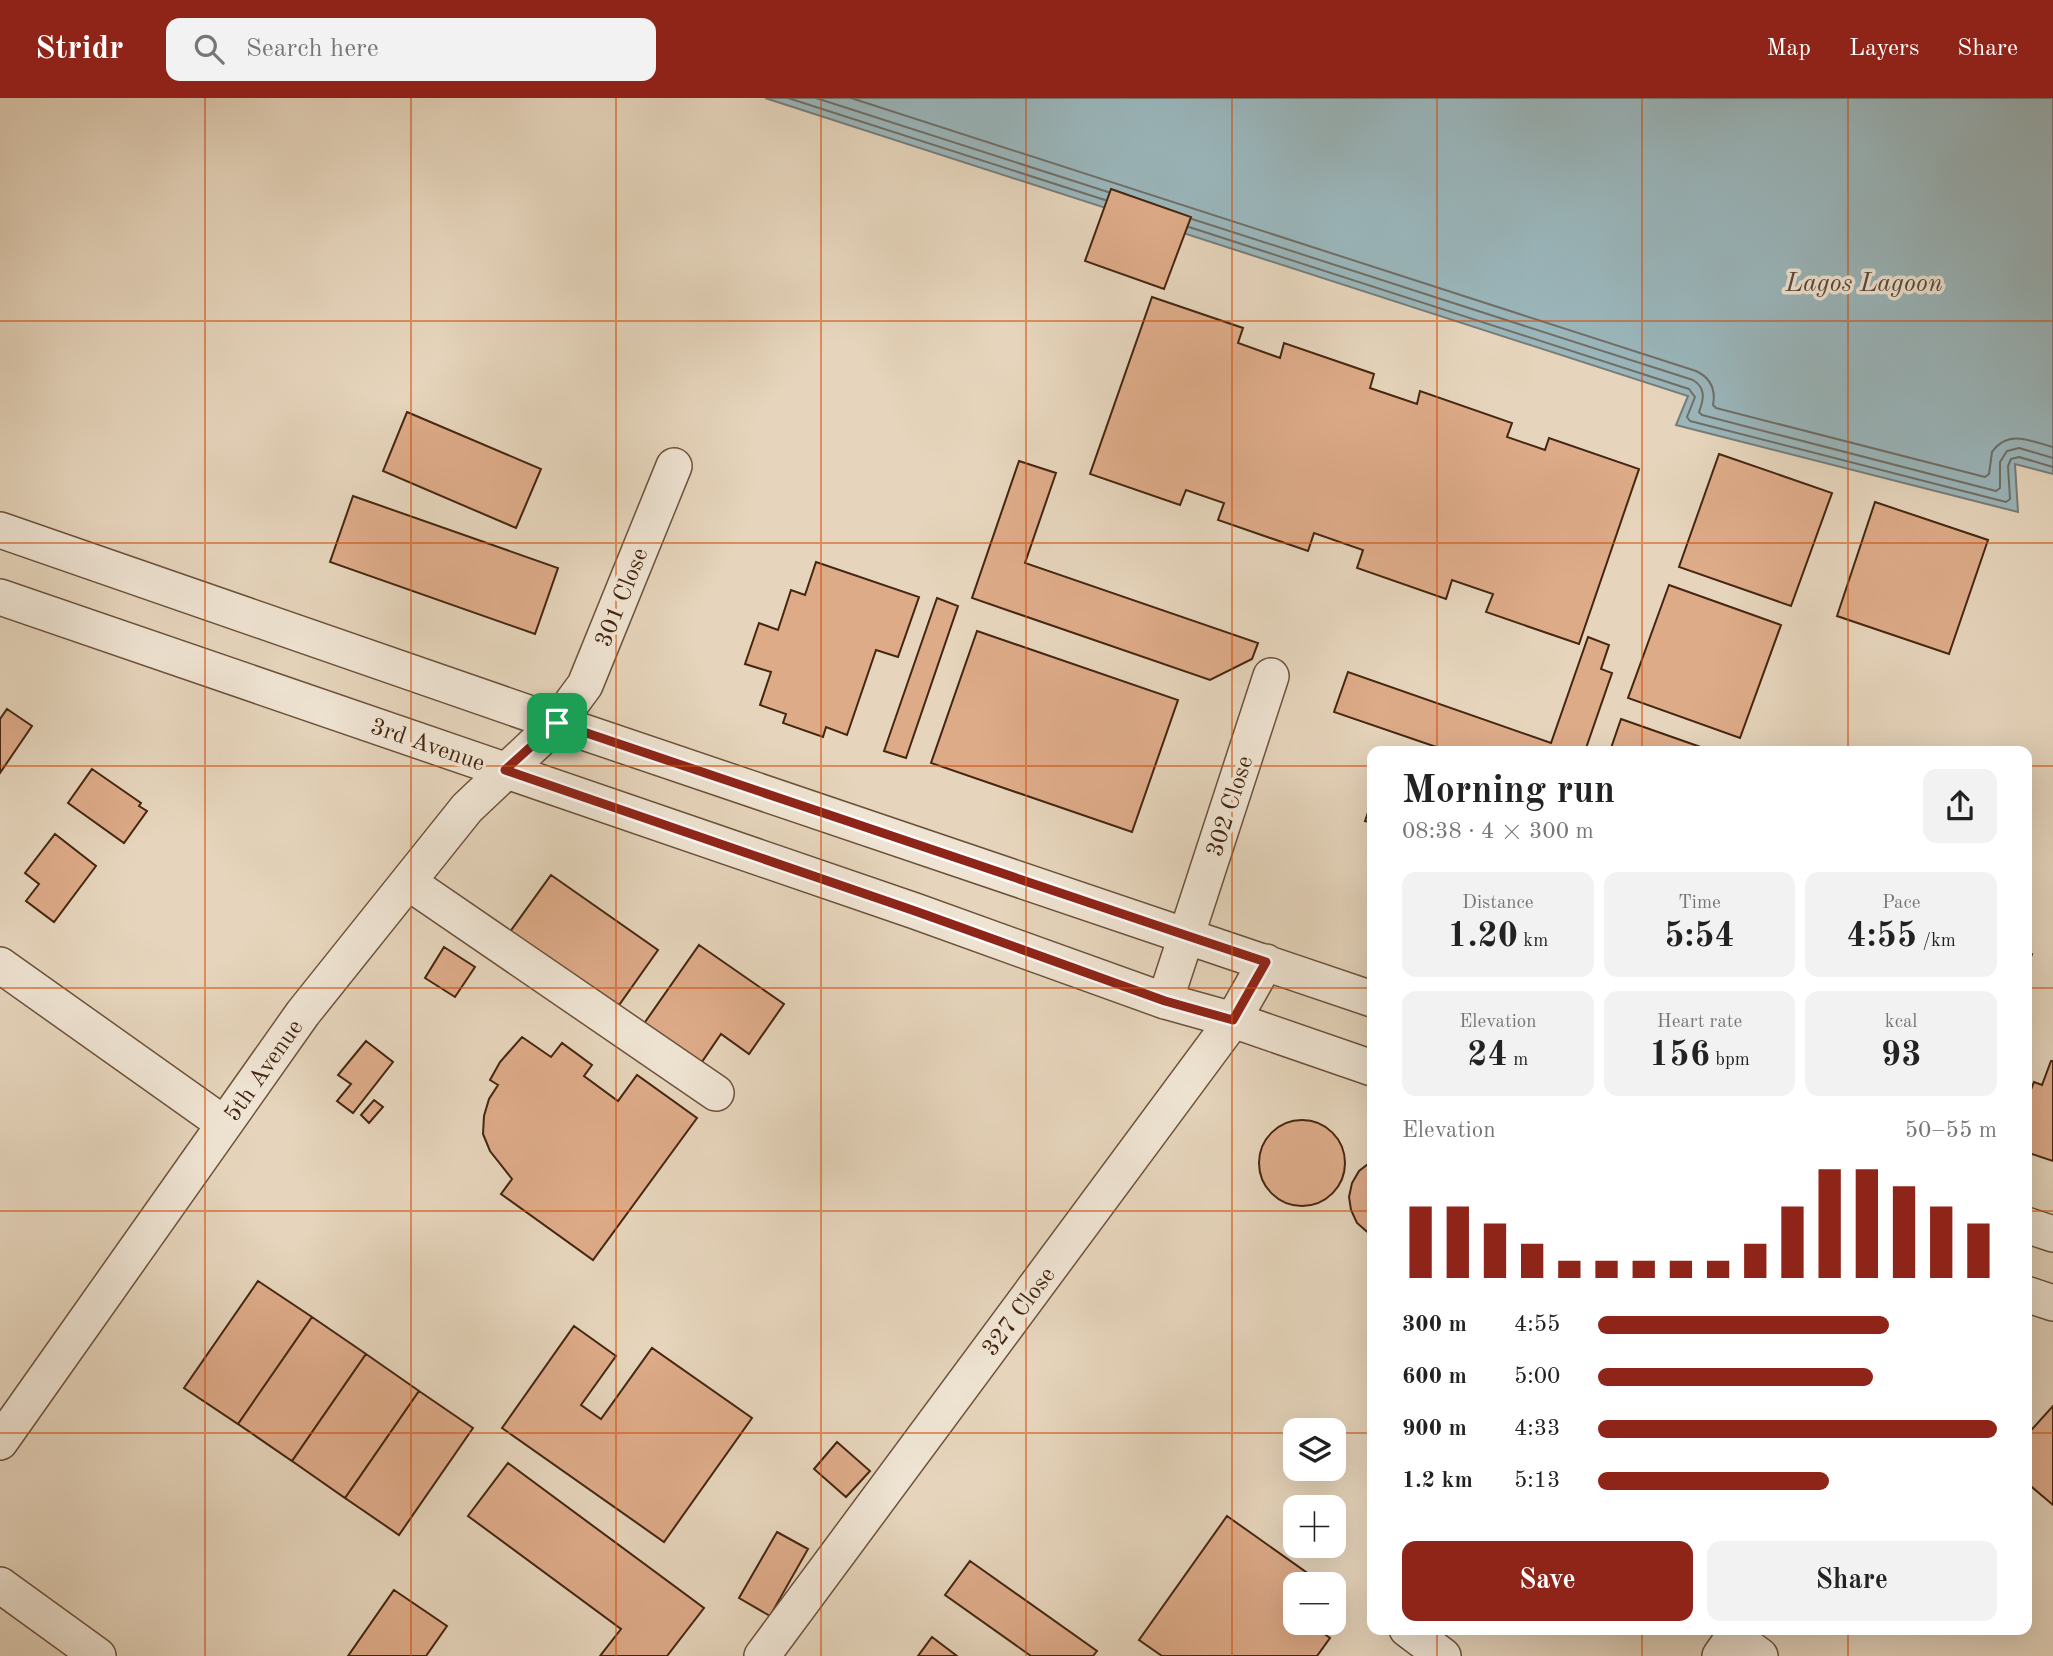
<!DOCTYPE html>
<html lang="en">
<head>
<meta charset="utf-8">
<style>
  :root { --surface:#fff; --page:#f2f2f2; --text:#222; --muted:#767676; --accent:#8f2418 }
  body { margin:0; font-family:"Old Standard TT",serif; background:var(--page); color:var(--text); height:100vh; display:flex; flex-direction:column; font-size:26px; white-space:nowrap }
  * { box-sizing:border-box; margin:0 }
  p { font-size:23px; color:var(--muted) }
  .icon { flex:none; width:38px; height:38px; fill:none; stroke:currentColor; stroke-width:2; stroke-linecap:round; stroke-linejoin:round }
  .map { position:relative; flex:1; overflow:hidden }
  .details { position:absolute; left:1367px; top:648px; width:665px; height:889px; display:flex; flex-direction:column; background:var(--surface); border-radius:14px; box-shadow:0 7px 28px #0002 }
  .details>* { flex:none }
  .controls { position:absolute; left:1283px; top:1320px; display:grid; gap:14px }
  .controls a { display:grid; place-items:center; width:63px; height:63px; border-radius:14px; background:var(--surface); box-shadow:0 7px 28px #0002; font-size:35px }
  .pin { position:absolute; display:grid; place-items:center; width:60px; height:60px; color:#fff; margin:-30px; border-radius:14px; box-shadow:0 4px 10px #0006 }
  .round { display:grid; place-items:center; flex:none; width:74px; height:74px; border-radius:14px; background:var(--page) }
  .overview { display:flex; align-items:center; justify-content:space-between; height:119px; padding:0 35px }
  h1 { font-size:38px; font-weight:800; line-height:52px }
  .metrics { display:grid; grid-template-columns:repeat(3,1fr); gap:10px; height:119px; padding:7px 35px }
  .metrics div { display:grid; align-content:center; border-radius:14px; background:var(--page); text-align:center }
  .metrics b { font-size:35px; font-weight:800 }
  .metrics small { font-size:19px; font-weight:400 }
  .metrics p { font-size:19px }
  .chart { height:196px; padding:14px 35px }
  .chart p { display:flex; justify-content:space-between }
  .chart svg { width:100%; height:126px; margin-top:7px; stroke:var(--accent); stroke-width:6 }
  .cta { display:flex; gap:14px; margin-top:auto; padding:14px 35px }
  .cta a { flex:1; height:80px; border-radius:14px; background:var(--accent); color:#fff; font-size:28px; font-weight:800; line-height:80px; text-align:center }
  .cta a+a { background:var(--page); color:var(--text) }
  ul { padding:0 35px; list-style:none; font-size:23px }
  li { display:grid; grid-template-columns:112px 84px 1fr; align-items:center; height:52px }
  li i { height:18px; border-radius:9px; background:var(--accent) }
  header { display:flex; align-items:center; gap:42px; box-sizing:border-box; height:98px; padding:0 35px; background:var(--accent); color:#fff }
  header strong { font-size:33px }
  nav { display:flex; gap:38px; margin-inline-start:auto; font-size:24px }
  .search { width:490px; height:63px; background:var(--page); display:flex; align-items:center; gap:18px; box-sizing:border-box; padding:0 24px; border-radius:14px; color:var(--muted); font-size:26px }
  .map>svg:first-child { display:block }
  .water { fill:#9ab6bb; stroke:#787c77; stroke-width:2 }
  .lines { fill:none; stroke-linecap:round; stroke-linejoin:round }
  .shore { stroke:#706e66; stroke-width:2 }
  .building { fill:#deab89; stroke:#452610; stroke-width:2 }
  .minor-casing { stroke:#6d523b; stroke-width:38 }
  .minor { stroke:#efe4d3; stroke-width:35 }
  .route-casing { stroke:#fff; stroke-width:14 }
  .route { stroke:#8f2418; stroke-width:9 }
  .grid { fill:none; stroke:#d0510d; stroke-width:2; stroke-opacity:0.55 }
  .labels { text-anchor:middle; stroke-width:7; stroke-linejoin:round; paint-order:stroke }
  .street-label { font-size:24px; fill:#452610; stroke:#efe4d3 }
  .water-label { font-size:26px; font-style:italic; fill:#5a4a3b; stroke:#efe4d3 }
</style>
</head>
<body>
<header>
<strong>Stridr</strong>
<div class="search"><svg class="icon" aria-label="search" viewBox="0 0 24 24"><circle cx="10" cy="10" r="6"/><path d="M15 15l6 6"/></svg>Search here</div>
<nav><a>Map</a><a>Layers</a><a>Share</a></nav>
</header>
<div class="map">
<svg width="2053" height="1558" viewBox="0 0 2053 1558">
  <rect width="100%" height="100%" fill="#e6d5bc"/>
  <filter id="stains"><feTurbulence type="fractalNoise" baseFrequency=".00286" numOctaves="4"/><feColorMatrix values="0 0 0 0 .2 0 0 0 0 .09 0 0 0 0 .02 0 0 0 .5 -.17"/></filter>
  <radialGradient id="worn" r=".72"><stop offset=".6" stop-color="#630" stop-opacity="0"/><stop offset="1" stop-color="#630" stop-opacity=".3"/></radialGradient>
  <!-- water -->
  <path class="water" d="M765 0H2053V376L2015 366 2018 414 1676 327 1688 298Z"/>
  <g class="lines">
    <!-- shore -->
    <path class="shore" d="M788 0 1105 102
      M816 0 1108 94
      M851 0 1696 273C1711 280 1716 291 1713 307L1716 310 1985 379 1989 376 1992 354C2008 331 2031 343 2053 349
      M1192 121 1693 282C1706 290 1704 301 1699 314L1702 317 1996 393 2000 390V364L2007 353 2019 350 2053 360
      M1189 129 1689 291 1695 299 1687 319 1690 323 2006 404 2010 401 2008 368 2011 361 2019 359 2053 369"/>
  </g>
  <!-- building -->
  <path class="building" d="M1111 91 1191 119 1164 191 1085 163Z
    M1152 199 1243 230 1238 245 1280 260 1284 245 1374 276 1370 290 1417 306 1420 293 1512 325 1507 339 1545 352 1549 340 1639 371 1579 546 1486 514 1493 496 1452 482 1446 501 1357 470 1363 452 1314 435 1308 453 1218 422 1224 405 1186 392 1180 407 1090 376Z
    M407 314 541 371 516 430 383 373Z
    M1719 356 1832 395 1791 508 1679 469Z
    M1019 363 1056 375 1025 465 1258 545 1252 561 1210 582 972 500Z
    M353 398 558 470 535 536 330 464Z
    M1875 404 1988 442 1949 556 1837 518Z
    M816 464 919 499 898 559 876 552 847 637 826 629 823 639 783 625 786 616 760 607 771 574 745 566 759 525 778 532 791 492 805 497Z
    M1669 487 1781 527 1740 640 1628 600Z
    M937 500 958 508 906 660 884 653Z
    M977 533 1178 602 1132 734 931 665Z
    M1588 539 1609 547 1601 571 1612 575 1585 653H1448L1334 614 1348 574 1551 645Z
    M7 611 32 628 0 675V621Z
    M1621 621 1712 653H1610Z
    M92 671 141 705 139 708 147 713 124 745 68 705Z
    M1372 703V725L1365 723Z
    M55 736 96 768 54 824 26 803 39 786 25 775Z
    M551 777 658 852 612 917 504 842Z
    M699 847 784 906 749 956 721 936 693 977 636 937Z
    M444 849 475 869 455 899 425 880Z
    M2026 854 2032 856 2026 872Z
    M522 939 551 959 562 945 592 967 584 978 618 1003 637 977 697 1020 593 1162 501 1096 512 1081 490 1053 483 1036 484 1018 489 1001 498 987 490 982 500 964Z
    M366 943 393 964 353 1015 337 1003 351 986 338 977Z
    M2051 963H2053V1063L2026 1054V1004L2034 984 2042 987Z
    M374 1002 383 1009 369 1025 361 1017Z
    M1259 1065a43 43 0 1 1 86 0a43 43 0 1 1-86 0Z
    M1372 1063V1138L1357 1125 1351 1112 1349 1099 1352 1085 1359 1073Z
    M258 1183 312 1219 238 1326 184 1290Z
    M312 1219 366 1256 292 1363 238 1326Z
    M574 1228 616 1258 581 1307 601 1321 652 1250 752 1320 664 1444 502 1330Z
    M366 1256 419 1293 345 1400 292 1363Z
    M419 1293 473 1330 399 1437 345 1400Z
    M2053 1308V1407L2026 1384V1338Z
    M837 1344 870 1373 846 1399 814 1371Z
    M508 1365 704 1510 667 1558H600L621 1531 468 1418Z
    M1227 1418 1323 1486H1295V1524H1315L1313 1528 1330 1540 1317 1558H1162L1139 1542Z
    M777 1434 808 1451 770 1518 739 1500Z
    M970 1463 1097 1553 1093 1558H1031L945 1497Z
    M394 1492 447 1528 426 1558H348Z
    M932 1539 957 1558H918Z"/>
  <g class="lines">
    <!-- minor casing -->
    <g class="minor-casing">
      <path id="minor" d="M0 432 557 625 1372 901
        M0 499 915 813 1165 903 1233 922 1372 970
        M408 784 716 995
        M0 867 224 1026
        M1165 903 1271 578
        M2026 1127 2053 1136
        M2026 1196 2053 1205
        M0 1344 303 915 467 710 557 625 585 587 674 368
        M0 1487 98 1558
        M1407 1531 1443 1558
        M1734 1539 1760 1558
        M762 1558 1233 922 1266 864
        M1720 1558 1739 1531"/>
    </g>
    <!-- minor -->
    <use href="#minor" class="minor"/>
  </g>
  <g class="lines">
    <!-- route casing -->
    <g class="route-casing">
      <path id="route" d="M557 625 1188 838 1266 864 1233 922 1165 903 915 813 505 672Z"/>
    </g>
    <!-- route -->
    <use href="#route" class="route"/>
  </g>
  <!-- grid -->
  <path class="grid" d="M205 0V1558M411 0V1558M616 0V1558M821 0V1558M1026 0V1558M1232 0V1558M1437 0V653M1642 0V653M1848 0V653M0 223H2053M0 445H2053M0 668H1372M2026 668H2053M0 890H1372M2026 890H2053M0 1113H1372M2026 1113H2053M0 1335H1295M1334 1335H1372M2026 1335H2053M1437 1531V1558M1642 1531V1558M1848 1531V1558"/>
  <g class="labels">
    <!-- street labels -->
    <g class="street-label">
      <text transform="translate(621 499) rotate(-68)" y="8">301 Close</text>
      <text transform="translate(428 646) rotate(19)" y="8">3rd Avenue</text>
      <text transform="translate(1229 708) rotate(-72)" y="8">302 Close</text>
      <text transform="translate(263 972) rotate(-55)" y="8">5th Avenue</text>
      <text transform="translate(1018 1213) rotate(-53)" y="8">327 Close</text>
    </g>
    <!-- water labels -->
    <g class="water-label">
      <text x="1864" y="193">Lagos Lagoon</text>
    </g>
  </g>
  <rect width="100%" height="100%" filter="url(#stains)"/>
  <rect width="100%" height="100%" fill="url(#worn)"/>
</svg>
<div class="controls">
<a><svg class="icon" aria-label="layers" viewBox="0 0 24 24"><path d="M12 4l9 5-9 5-9-5zM3 14l9 5 9-5"/></svg></a>
<a>+</a>
<a>−</a>
</div>
<div class="pin" style="left:557px;top:625px;background:#1e9e55"><svg class="icon" aria-label="arrive" viewBox="0 0 24 24"><path d="M6 21V4h12l-3 4 3 4H6"/></svg></div>
<section class="details">
<div class="overview"><div><h1>Morning run</h1><p>08:38 · 4 × 300 m</p></div><a class="round"><svg class="icon" aria-label="share" viewBox="0 0 24 24"><path d="M12 15V3M7 8l5-5 5 5M5 13v7h14v-7"/></svg></a></div>
<div class="metrics">
<div><p>Distance</p><b>1.20<small> km</small></b></div>
<div><p>Time</p><b>5:54</b></div>
<div><p>Pace</p><b>4:55<small> /km</small></b></div>
</div>
<div class="metrics">
<div><p>Elevation</p><b>24<small> m</small></b></div>
<div><p>Heart rate</p><b>156<small> bpm</small></b></div>
<div><p>kcal</p><b>93</b></div>
</div>
<div class="chart"><p><span>Elevation</span>50–55 m</p>
<svg viewBox="0 0 160 44" preserveAspectRatio="none"><path d="M5 44V19M15 44V19M25 44V25M35 44V32M45 44V38M55 44V38M65 44V38M75 44V38M85 44V38M95 44V32M105 44V19M115 44V6M125 44V6M135 44V12M145 44V19M155 44V25"/></svg>
</div>
<ul>
<li><b>300 m</b>4:55<i style="width:73%"></i></li>
<li><b>600 m</b>5:00<i style="width:69%"></i></li>
<li><b>900 m</b>4:33<i style="width:100%"></i></li>
<li><b>1.2 km</b>5:13<i style="width:58%"></i></li>
</ul>
<div class="cta"><a>Save</a><a>Share</a></div>
</section>
</div>
</body>
</html>
